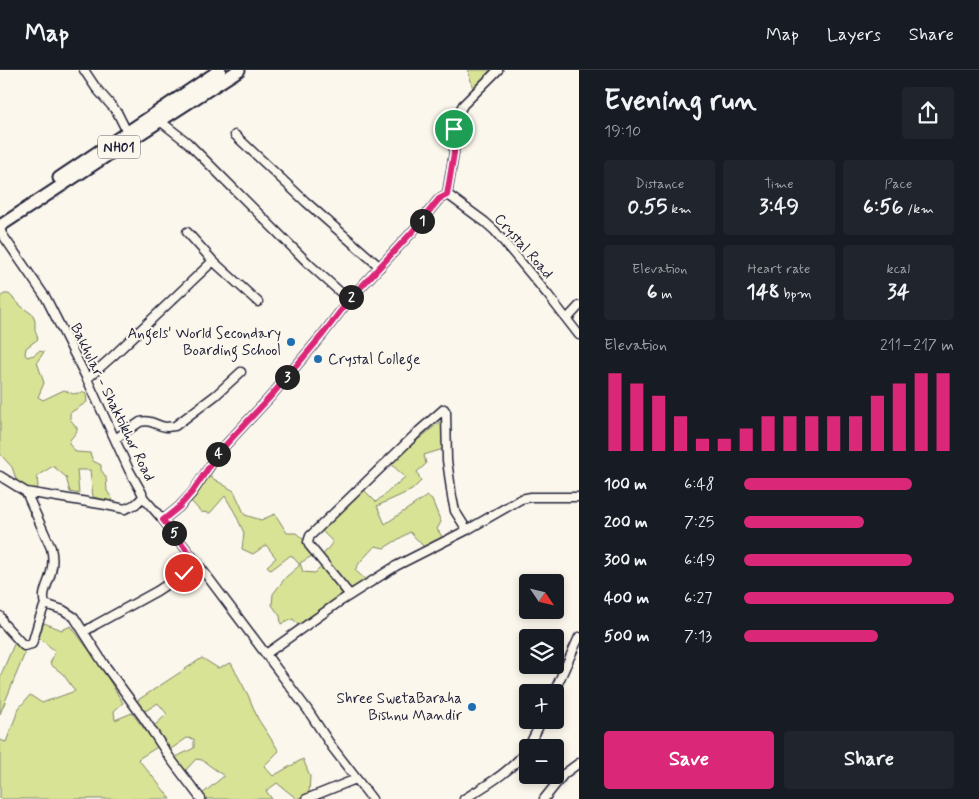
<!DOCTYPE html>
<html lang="en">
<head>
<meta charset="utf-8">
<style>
  :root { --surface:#171b24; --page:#20242c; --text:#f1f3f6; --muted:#9ea1a6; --line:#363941; --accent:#db2777 }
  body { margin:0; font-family:Mynerve,sans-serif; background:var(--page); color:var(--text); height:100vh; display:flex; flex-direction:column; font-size:19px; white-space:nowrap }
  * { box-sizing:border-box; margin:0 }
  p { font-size:16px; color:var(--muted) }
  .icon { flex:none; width:28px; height:28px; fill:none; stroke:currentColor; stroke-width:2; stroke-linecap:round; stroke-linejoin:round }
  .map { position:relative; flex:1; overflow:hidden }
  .sheet { display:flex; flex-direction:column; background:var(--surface); width:400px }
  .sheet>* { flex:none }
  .needle { width:32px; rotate:125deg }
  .fabs { position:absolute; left:519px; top:504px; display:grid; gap:10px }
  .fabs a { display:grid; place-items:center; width:45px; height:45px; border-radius:5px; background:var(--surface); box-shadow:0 2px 8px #0003; font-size:25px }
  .pin { position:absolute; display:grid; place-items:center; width:42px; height:42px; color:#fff; margin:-21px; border:2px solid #fff; border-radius:50%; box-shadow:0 1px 5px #0007 }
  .km { position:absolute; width:25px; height:25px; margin:-12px; border-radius:50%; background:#222; color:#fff; font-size:14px; line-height:25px; text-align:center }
  .round { display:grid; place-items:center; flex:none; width:52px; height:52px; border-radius:5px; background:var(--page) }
  .head { display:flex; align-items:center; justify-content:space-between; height:85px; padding:0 25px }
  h1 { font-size:28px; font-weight:700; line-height:38px }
  .figures { display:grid; grid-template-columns:repeat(3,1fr); gap:8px; height:85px; padding:5px 25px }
  .figures div { display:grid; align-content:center; border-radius:5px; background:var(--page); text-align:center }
  .figures b { font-size:21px; font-weight:700 }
  .figures small { font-size:14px; font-weight:400 }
  .figures p { font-size:14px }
  .chart { height:140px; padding:10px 25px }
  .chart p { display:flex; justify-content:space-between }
  .chart svg { width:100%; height:90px; margin-top:5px; stroke:var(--accent); stroke-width:6 }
  .action { display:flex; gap:10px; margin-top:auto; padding:10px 25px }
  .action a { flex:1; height:58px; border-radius:5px; background:var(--accent); color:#fff; font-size:20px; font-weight:700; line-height:58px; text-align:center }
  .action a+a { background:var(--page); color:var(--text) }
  ul { padding:0 25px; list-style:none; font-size:16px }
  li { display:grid; grid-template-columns:80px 60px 1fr; align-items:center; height:38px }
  li i { height:12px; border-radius:6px; background:var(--accent) }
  header { display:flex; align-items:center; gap:30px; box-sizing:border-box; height:70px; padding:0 25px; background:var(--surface); border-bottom:1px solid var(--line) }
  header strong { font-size:24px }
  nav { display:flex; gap:28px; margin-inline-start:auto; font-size:18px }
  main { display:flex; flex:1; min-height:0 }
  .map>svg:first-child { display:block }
  .green { fill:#d8e395; stroke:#7d8268 }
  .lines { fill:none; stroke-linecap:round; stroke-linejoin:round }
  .minor-casing { stroke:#22223b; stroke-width:11 }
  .highway-casing { stroke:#22223b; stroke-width:15 }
  .minor { stroke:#fbf7ec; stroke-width:8 }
  .highway { stroke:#fbf7ec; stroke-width:11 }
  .route-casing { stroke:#fff; stroke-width:10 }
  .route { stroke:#db2777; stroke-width:6 }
  .poi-dot { fill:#1f6fb2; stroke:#fbf7ec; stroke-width:2 }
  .labels { text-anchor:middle; stroke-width:4; stroke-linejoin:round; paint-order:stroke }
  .shield { fill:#fbf7ec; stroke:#636270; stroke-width:1 }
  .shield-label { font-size:14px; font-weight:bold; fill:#22223b }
  .street-label { font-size:15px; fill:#22223b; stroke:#fbf7ec }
  .poi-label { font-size:15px; fill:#22223b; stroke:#fbf7ec; text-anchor:end }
</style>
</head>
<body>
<header>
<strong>Map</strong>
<nav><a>Map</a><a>Layers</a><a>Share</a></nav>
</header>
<main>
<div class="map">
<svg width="579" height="729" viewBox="0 0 579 729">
  <rect width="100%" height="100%" fill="#fbf7ec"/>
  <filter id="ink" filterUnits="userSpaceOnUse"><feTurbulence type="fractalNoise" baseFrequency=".02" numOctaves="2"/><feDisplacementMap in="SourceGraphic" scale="10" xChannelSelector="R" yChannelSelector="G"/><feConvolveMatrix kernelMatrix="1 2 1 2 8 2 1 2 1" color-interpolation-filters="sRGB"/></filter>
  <g filter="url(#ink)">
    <!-- green -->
    <path class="green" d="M468 0H493L473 19Z
      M4 224H9L21 236 33 245 35 251V260L38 269 26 278 25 284 27 287 34 285 39 281 44 282 37 292 44 313 38 327 43 330 64 320 73 324 84 322 86 324 87 332 70 343V349L77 358V361L70 370 69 374 76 382 90 383 93 391 101 395V400L106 407 107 421 113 430 111 431 93 427 90 400H77L79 424 70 422 66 407 53 396 37 406 38 416 36 421 19 418 12 397 0 384V227Z
      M442 350 443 379 424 385 426 394 417 402 421 411 412 420 377 436 385 454 427 426 432 430 441 452 437 459 443 468 424 477 410 462 384 478 375 476 360 492 355 500 367 511 351 521 322 486 333 472 321 460 330 453 363 419 376 432 405 407 390 393Z
      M207 405 234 421 245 445 261 450 275 444 287 463H296L304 470 312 486 300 493 303 502 315 503 322 496 343 525 299 556 293 549 281 554 280 546 272 535 273 524 286 507 299 496V494L291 485 271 500 267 496 276 488 266 475 253 484 242 479 244 463 235 443 225 426 210 443 201 442 190 430Z
      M44 553 62 560 71 556 100 595 123 633 114 641 115 650 132 643 149 665 159 676 138 689 171 729H0V670L6 672 19 638 30 625 42 633 75 621 63 604 50 594 55 581 38 567Z
      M15 572 25 583 0 644V607Z
      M202 588 218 598 231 593 248 625 258 649 279 681 264 696 273 706 303 689 310 706 309 723 297 729 277 713 266 721 272 729H205L201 725 224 706 202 690 196 689 183 703 174 688 194 678V669L187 668 171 679 154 656 167 644 158 633 142 643 135 632Z"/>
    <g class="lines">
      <!-- minor casing -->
      <g class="minor-casing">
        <path id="minor" d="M84 0 96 18 117 42 127 62
          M160 51 187 72 310 195 349 230
          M235 65 306 132 380 197
          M447 125 454 83V59L457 46 463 35 498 0
          M0 158 2 164 46 228 87 309 129 400 142 423 143 427 163 450 198 494 307 639 332 677 372 729
          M187 162 213 191 258 232
          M567 249 579 236
          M87 309 113 286 213 191
          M115 369 140 352C152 349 156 356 166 357 168 357 173 356 175 356L216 325 241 302
          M0 406 26 422 106 435 125 439 136 434 143 427
          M26 422 51 478C53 486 53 494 51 502 49 513 41 523 45 534
          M163 450 179 437 192 423 220 381 271 326 323 264 349 230 413 161 439 129 447 125 451 127 485 152 495 161 548 225 579 265
          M350 525 309 475 308 472 310 466 419 361 444 339 446 342 447 390 452 427 455 441 467 460
          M0 546 3 553 24 576 32 574 39 550 45 534 63 540 74 547 104 594 145 650 170 688 201 729
          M84 562 95 555 157 521 198 494
          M266 584 339 532 396 496 467 460 521 429 531 427H579
          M554 622 579 567
          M528 678 542 650
          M306 729 356 709
          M464 729C487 715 512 701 528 678
          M544 729 564 704 579 693"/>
      </g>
      <!-- highway casing -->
      <g class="highway-casing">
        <path id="highway" d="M59 108 220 0
          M0 156 132 69 239 0"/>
      </g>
      <!-- minor -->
      <use href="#minor" class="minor"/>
      <!-- highway -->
      <use href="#highway" class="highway"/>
    </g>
  </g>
  <g class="lines" filter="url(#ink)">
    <!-- route casing -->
    <g class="route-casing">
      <path id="route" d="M184 503 198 494 163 450 179 437 192 422 220 381 271 326 323 264 349 230 413 161 439 129 447 125 454 83V59"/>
    </g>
    <!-- route -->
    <use href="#route" class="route"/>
  </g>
  <!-- markers -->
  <g class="poi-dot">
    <circle cx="291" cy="272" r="5"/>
    <circle cx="318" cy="289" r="5"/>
    <circle cx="472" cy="637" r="5"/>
  </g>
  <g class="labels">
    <!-- shield labels -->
    <rect class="shield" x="98" y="65.5" width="42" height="23" rx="4"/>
    <g class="shield-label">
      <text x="119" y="82">NH01</text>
    </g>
    <!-- street labels -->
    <g class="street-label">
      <text transform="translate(524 176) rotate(49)" y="5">Crystal Road</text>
      <text transform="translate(113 332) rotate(64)" y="5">Bakhular - Shaktikhor Road</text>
    </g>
    <!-- poi labels -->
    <g class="poi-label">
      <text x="281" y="268">Angels' World Secondary<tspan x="281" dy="17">Boarding School</tspan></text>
      <text x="328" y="294" text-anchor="start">Crystal College</text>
      <text x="462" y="633">Shree SwetaBaraha<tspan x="462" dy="17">Bishnu Mandir</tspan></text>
    </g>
  </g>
</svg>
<div class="fabs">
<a><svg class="needle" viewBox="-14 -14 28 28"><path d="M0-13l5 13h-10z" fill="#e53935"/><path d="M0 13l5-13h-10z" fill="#9ea1a6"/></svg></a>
<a><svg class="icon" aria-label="layers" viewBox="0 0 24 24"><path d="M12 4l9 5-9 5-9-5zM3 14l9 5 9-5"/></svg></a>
<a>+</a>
<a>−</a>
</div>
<div class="pin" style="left:454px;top:59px;background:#1e9e55"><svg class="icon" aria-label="arrive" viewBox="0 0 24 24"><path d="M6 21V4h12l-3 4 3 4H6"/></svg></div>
<div class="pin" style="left:184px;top:503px;background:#d93025"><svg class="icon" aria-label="check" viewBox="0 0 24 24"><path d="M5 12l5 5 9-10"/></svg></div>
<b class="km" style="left:422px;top:151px">1</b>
<b class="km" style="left:351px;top:227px">2</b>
<b class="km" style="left:287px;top:307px">3</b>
<b class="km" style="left:218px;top:384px">4</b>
<b class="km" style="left:174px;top:463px">5</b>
</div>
<section class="sheet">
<div class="head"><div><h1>Evening run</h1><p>19:10</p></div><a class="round"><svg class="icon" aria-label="share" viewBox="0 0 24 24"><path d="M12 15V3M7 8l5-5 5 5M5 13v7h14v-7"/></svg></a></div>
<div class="figures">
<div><p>Distance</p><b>0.55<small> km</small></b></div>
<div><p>Time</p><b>3:49</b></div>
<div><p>Pace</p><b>6:56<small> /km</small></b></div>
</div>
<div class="figures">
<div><p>Elevation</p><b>6<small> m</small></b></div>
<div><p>Heart rate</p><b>148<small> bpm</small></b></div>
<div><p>kcal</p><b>34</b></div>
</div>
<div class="chart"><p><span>Elevation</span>211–217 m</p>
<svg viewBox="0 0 160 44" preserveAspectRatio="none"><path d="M5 44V6M15 44V11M25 44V17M35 44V27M45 44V38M55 44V38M65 44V33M75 44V27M85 44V27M95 44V27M105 44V27M115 44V27M125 44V17M135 44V11M145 44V6M155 44V6"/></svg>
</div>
<ul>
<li><b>100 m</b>6:48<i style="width:80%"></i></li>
<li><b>200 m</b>7:25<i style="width:57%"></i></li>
<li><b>300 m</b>6:49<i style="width:80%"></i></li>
<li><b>400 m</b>6:27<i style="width:100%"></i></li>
<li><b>500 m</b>7:13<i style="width:64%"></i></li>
</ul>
<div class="action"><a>Save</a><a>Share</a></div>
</section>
</main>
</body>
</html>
